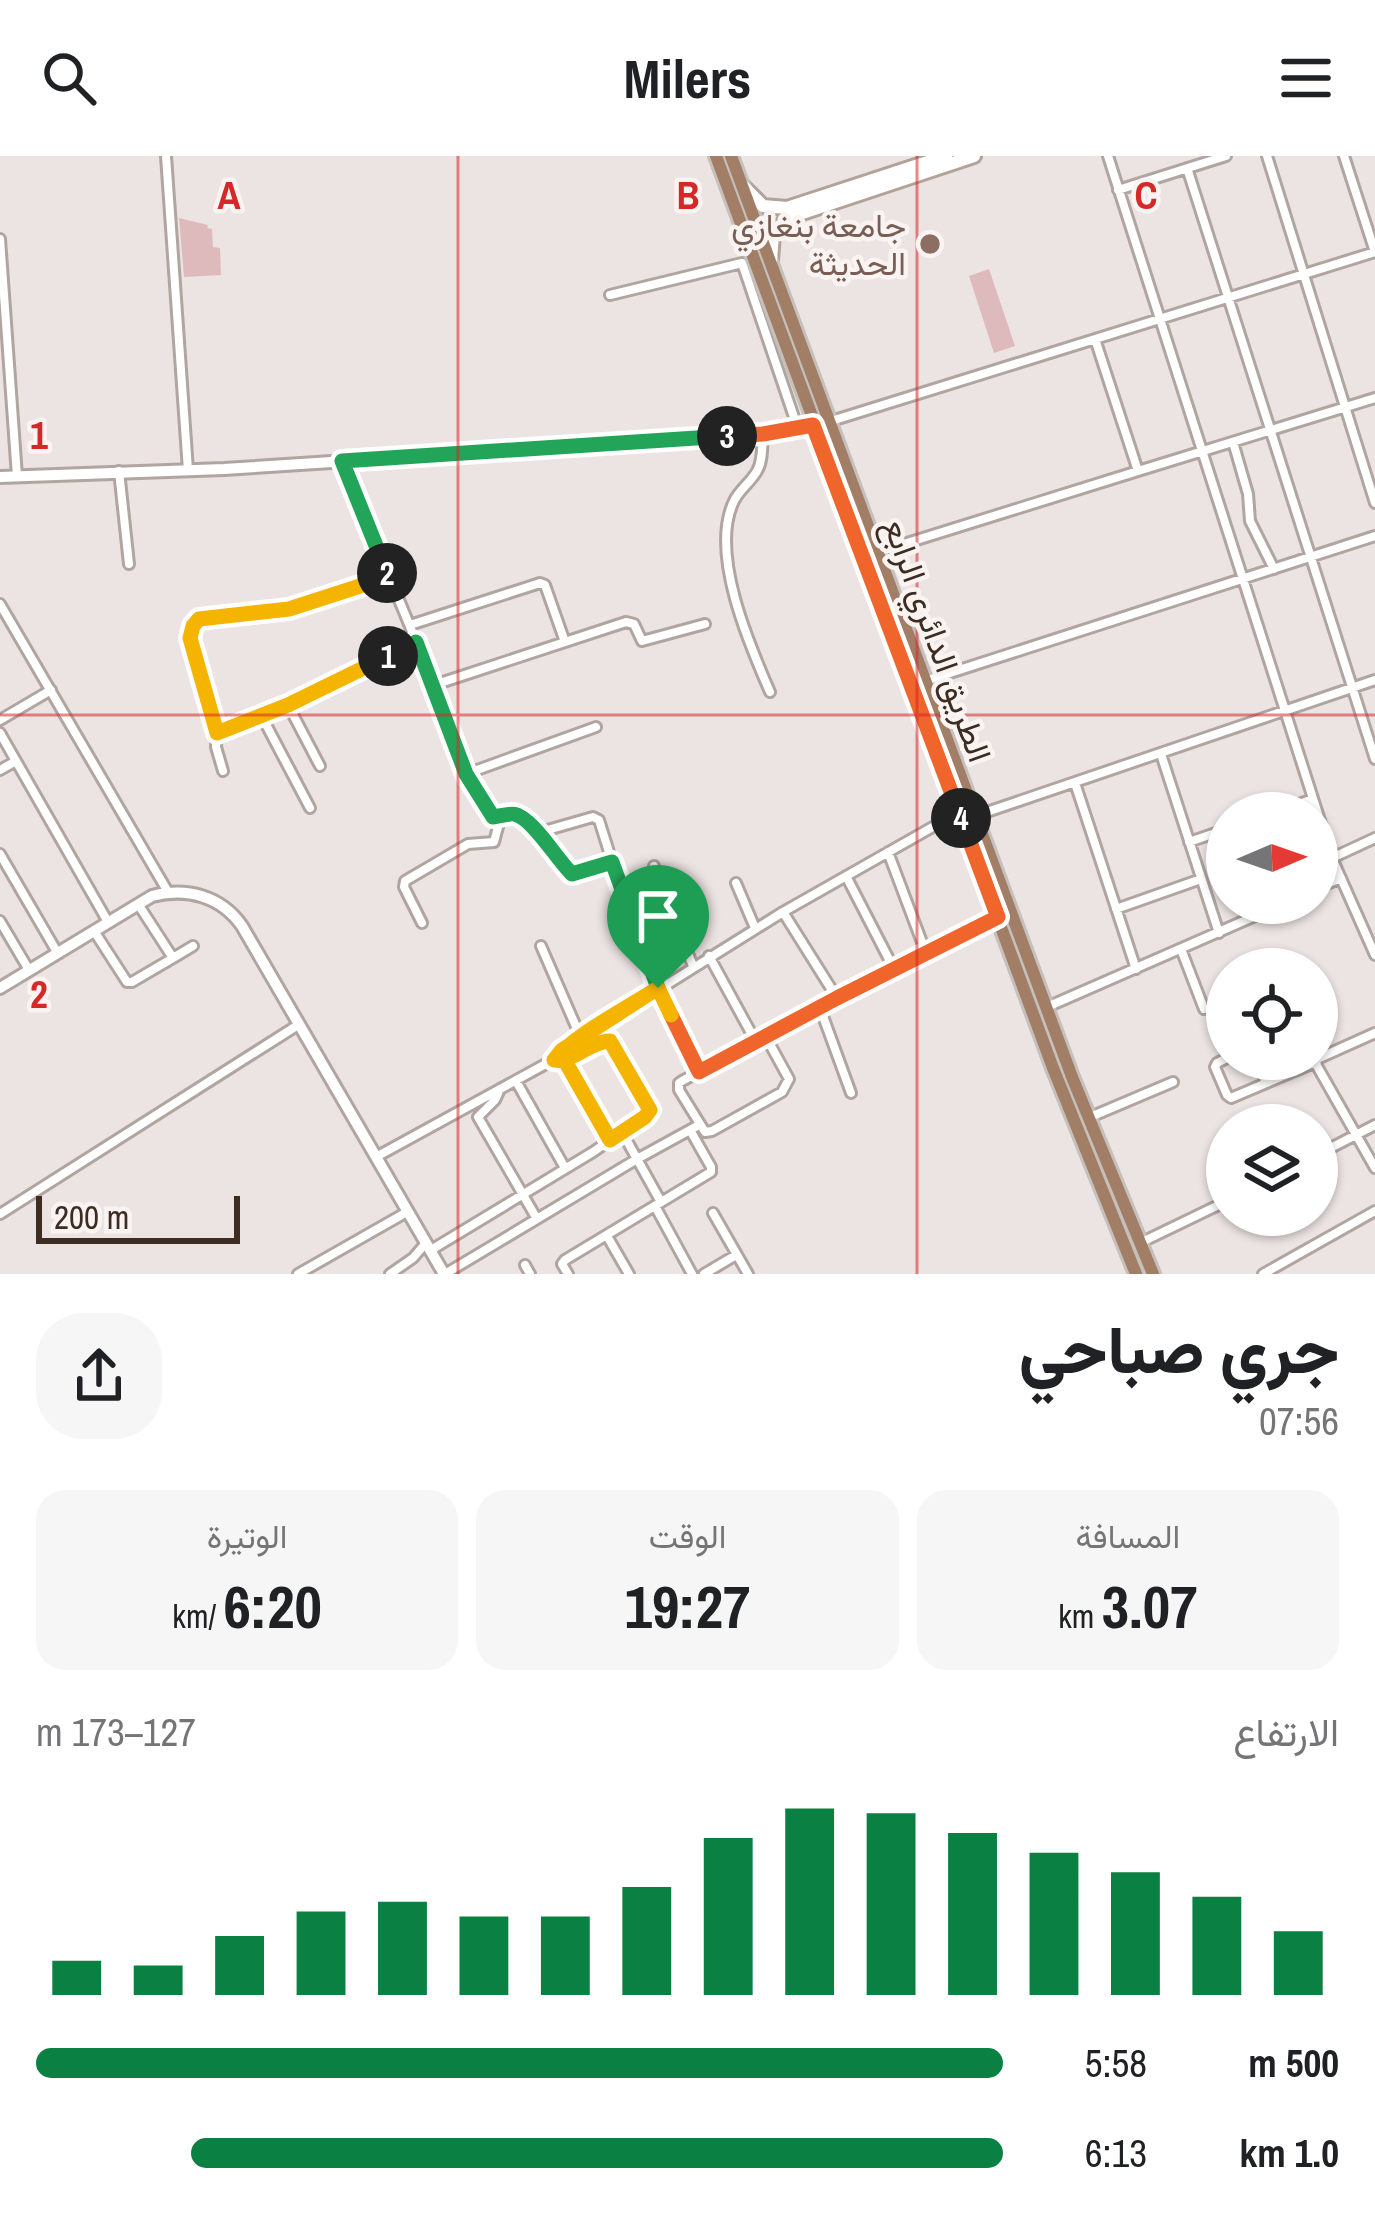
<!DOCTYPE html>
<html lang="ar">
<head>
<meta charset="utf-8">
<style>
  :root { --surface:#fff; --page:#f6f6f6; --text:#202124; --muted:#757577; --accent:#0b8043 }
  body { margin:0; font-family:"Archivo Narrow",Vazirmatn,sans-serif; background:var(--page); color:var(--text); direction:rtl; height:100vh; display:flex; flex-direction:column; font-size:45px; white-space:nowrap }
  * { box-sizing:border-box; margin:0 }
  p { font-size:39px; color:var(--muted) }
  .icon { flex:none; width:66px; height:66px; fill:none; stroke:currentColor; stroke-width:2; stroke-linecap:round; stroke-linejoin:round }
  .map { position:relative; height:1118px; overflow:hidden; direction:ltr }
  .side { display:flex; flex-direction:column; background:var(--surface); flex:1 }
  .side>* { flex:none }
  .needle { width:78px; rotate:88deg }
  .buttons { position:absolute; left:1206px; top:636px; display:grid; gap:24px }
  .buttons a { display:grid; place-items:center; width:132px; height:132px; border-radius:50%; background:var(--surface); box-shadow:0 3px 9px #0004; font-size:60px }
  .scale { position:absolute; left:36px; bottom:30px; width:204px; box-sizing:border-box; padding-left:12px; border:6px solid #3d2c21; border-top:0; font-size:33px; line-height:42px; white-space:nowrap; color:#3d2c21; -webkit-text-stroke:9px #f9f3f2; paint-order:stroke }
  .pin { position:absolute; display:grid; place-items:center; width:102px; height:102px; color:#fff; margin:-123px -51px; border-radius:50% 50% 50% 0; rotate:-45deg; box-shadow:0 0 12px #0007 }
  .pin .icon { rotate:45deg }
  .km { position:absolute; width:60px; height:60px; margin:-30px; border-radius:50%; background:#222; color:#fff; font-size:33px; line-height:60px; text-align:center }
  .round { display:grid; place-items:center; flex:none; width:126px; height:126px; border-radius:48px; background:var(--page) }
  .summary { display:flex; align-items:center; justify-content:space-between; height:204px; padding:0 36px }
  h1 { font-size:66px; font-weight:800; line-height:90px }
  .stats { display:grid; grid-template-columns:repeat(3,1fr); gap:18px; height:204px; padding:12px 36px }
  .stats div { display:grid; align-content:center; border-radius:30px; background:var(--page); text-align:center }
  .stats b { font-size:60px; font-weight:800 }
  .stats small { font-size:33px; font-weight:400 }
  .stats p { font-size:33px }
  .chart { height:336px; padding:24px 36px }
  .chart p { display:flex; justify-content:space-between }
  .chart svg { width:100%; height:216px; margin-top:12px; stroke:var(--accent); stroke-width:6 }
  ul { padding:0 36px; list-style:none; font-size:39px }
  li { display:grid; grid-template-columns:192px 144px 1fr; align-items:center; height:90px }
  li i { height:30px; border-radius:15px; background:var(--accent) }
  header { display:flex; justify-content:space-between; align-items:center; height:156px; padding:0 36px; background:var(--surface); font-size:54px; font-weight:800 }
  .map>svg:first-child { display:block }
  .green { fill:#debabd }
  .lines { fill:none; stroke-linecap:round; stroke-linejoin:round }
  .minor-casing { stroke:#b0a5a0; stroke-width:14 }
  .tertiary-casing { stroke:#b0a5a0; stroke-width:16 }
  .secondary-casing { stroke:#b2a29a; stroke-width:18 }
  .primary-casing { stroke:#c5c0bc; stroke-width:18 }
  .minor { stroke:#fff; stroke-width:8 }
  .tertiary { stroke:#fff; stroke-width:10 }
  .secondary { stroke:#fff; stroke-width:12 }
  .primary { stroke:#a27e66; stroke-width:12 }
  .split-1-casing { stroke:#fff; stroke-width:24 }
  .split-2-casing { stroke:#fff; stroke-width:24 }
  .split-3-casing { stroke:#fff; stroke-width:24 }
  .split-4-casing { stroke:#fff; stroke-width:24 }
  .split-5-casing { stroke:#fff; stroke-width:24 }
  .split-6-casing { stroke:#fff; stroke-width:24 }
  .split-1 { stroke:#22a559; stroke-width:15 }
  .split-2 { stroke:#f5b400; stroke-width:15 }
  .split-3 { stroke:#22a559; stroke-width:15 }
  .split-4 { stroke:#f0652b; stroke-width:15 }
  .split-5 { stroke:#f0652b; stroke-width:15 }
  .split-6 { stroke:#f5b400; stroke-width:15 }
  .grid { fill:none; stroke:#d62828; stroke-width:3; stroke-opacity:0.55 }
  .education-dot { fill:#8d6e63; stroke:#f9f3f2; stroke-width:4.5 }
  .labels { text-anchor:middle; stroke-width:9; stroke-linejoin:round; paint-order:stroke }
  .education-label { font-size:33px; fill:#785e54; stroke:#f9f3f2; text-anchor:end }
  .street-label { font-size:33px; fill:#3d2c21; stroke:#f9f3f2 }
  .grid-label { font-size:39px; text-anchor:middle; font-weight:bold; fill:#d62828; stroke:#f9f3f2; stroke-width:9; stroke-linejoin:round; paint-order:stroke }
</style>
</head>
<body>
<header><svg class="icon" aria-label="menu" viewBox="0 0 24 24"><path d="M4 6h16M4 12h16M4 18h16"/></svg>Milers<svg class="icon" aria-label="search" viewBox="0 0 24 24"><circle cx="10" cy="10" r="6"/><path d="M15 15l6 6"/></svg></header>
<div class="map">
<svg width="1375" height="1118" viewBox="0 0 1375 1118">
  <rect width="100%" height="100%" fill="#ece4e2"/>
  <!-- green -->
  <path class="green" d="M179 62 208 69 207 72 212 73 213 91 220 92 221 119 184 121Z
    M989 113 1015 190 994 197 969 120Z"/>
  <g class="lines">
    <!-- minor casing -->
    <g class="minor-casing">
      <path id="minor" d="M166 0 188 314
        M1108 0 1332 702 1375 799
        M1267 0 1375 347
        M1187 12 1375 603
        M1118 34 1226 0
        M0 83 17 320
        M742 107 798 273
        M610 139 742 107
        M1095 183 1138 315 1375 242
        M828 266 1375 96 1344 0
        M763 278C762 290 763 305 757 315 751 326 739 334 734 345 709 396 749 488 770 536
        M1233 286 1248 338 1250 365 1274 413
        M342 305 434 529 466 618 498 671 494 686 468 688 405 725 404 731 422 767
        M119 315 129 408
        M878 396 1138 315
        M0 448 168 736
        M410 469 540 427 545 429 565 486
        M925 525 1375 380
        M434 529 626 466 634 468 642 485 705 468
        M288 549 320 610
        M261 559 310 652
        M0 564 51 534
        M0 577 108 766
        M217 577 288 549 416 486
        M1161 598 1219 777
        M0 614 16 605
        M223 615 216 591 217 570 191 482 195 467 204 462 286 453 388 421
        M466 618 596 571
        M1075 627 1136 813
        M1273 657 1313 643
        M975 660 1375 524
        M493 661 514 658 537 677 593 661 599 664 619 728 659 832 699 916
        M537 677 572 717 612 706
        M1189 686 1227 673
        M888 696 926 797
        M0 698 57 796
        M1332 702 1375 682
        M654 710 693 810
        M846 720 894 813
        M736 727 755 772
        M1317 732 1341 722
        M1116 753 1201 723
        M783 756 837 842
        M0 765 29 814
        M94 775 127 826H132L173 802 138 748
        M541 790 581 882
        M1181 793 1204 853
        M709 800 756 886
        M173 802 193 790
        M1047 851 1285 747
        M820 852 851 937
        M766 881 789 923 782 936 712 975 705 976 679 934V927L682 925 837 842 996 762
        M1227 902 1217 907 1215 911 1227 939 1231 942 1316 906
        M1257 903 1266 927
        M1317 903 1375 877
        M1316 904 1317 910 1375 1012
        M565 905 610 984
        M516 925 565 1012
        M500 933 495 944 478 961 537 1063
        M1088 962 1173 926
        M622 976 661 1046
        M1317 999 1375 969
        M376 1001 553 904 562 894 783 756 959 656
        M655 1050 692 1118
        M713 1057 748 1118
        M0 1058 298 869
        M607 1080 629 1118
        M1140 1087 1227 1045
        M431 1094 593 996 648 958 649 951 610 885C590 885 575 906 553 904
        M525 1109 530 1118
        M298 1118 407 1056
        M390 1118 413 1102 426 1087
        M445 1118 637 1003 699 969
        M568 1118 562 1108 565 1104 711 1016V1011L690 974
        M704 1118 736 1099
        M1263 1118 1375 1055"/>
    </g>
    <!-- tertiary casing -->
    <g class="tertiary-casing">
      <path id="tertiary" d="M0 321 224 313 763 278 813 269
        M0 832 152 740C187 731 221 740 242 770L444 1118"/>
    </g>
    <!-- secondary casing -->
    <g class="secondary-casing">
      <path id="secondary" d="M743 30 763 50 787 52 946 0
        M771 104 773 79 787 62 974 0"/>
    </g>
    <!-- primary casing -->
    <g class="primary-casing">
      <path id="primary" d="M716 0 1053 912 1136 1118
        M731 0 1072 921 1153 1118"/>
    </g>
    <!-- minor -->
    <use href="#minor" class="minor"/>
    <!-- tertiary -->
    <use href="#tertiary" class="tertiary"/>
    <!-- secondary -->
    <use href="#secondary" class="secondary"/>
    <!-- primary -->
    <use href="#primary" class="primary"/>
  </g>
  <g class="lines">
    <!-- split-1 casing -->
    <g class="split-1-casing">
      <path id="split-1" d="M388 500 416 486 466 618 493 661C495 661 512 657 514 658 533 662 557 704 572 718L612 706 658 832"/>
    </g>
    <!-- split-2 casing -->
    <g class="split-2-casing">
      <path id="split-2" d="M387 417 388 421 289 453 199 463 193 470 190 482 217 577 288 549 388 500"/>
    </g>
    <!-- split-3 casing -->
    <g class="split-3-casing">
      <path id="split-3" d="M387 417 342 305 727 280"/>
    </g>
    <!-- split-4 casing -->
    <g class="split-4-casing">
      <path id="split-4" d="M727 280 763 278 813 269 961 662"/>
    </g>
    <!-- split-5 casing -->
    <g class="split-5-casing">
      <path id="split-5" d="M671 859 699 916 837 842 998 761 961 662"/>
    </g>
    <!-- split-6 casing -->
    <g class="split-6-casing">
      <path id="split-6" d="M658 832 562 894 554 904 565 905 610 984 645 961 650 954 610 885C590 885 575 906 554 904 574 879 629 851 658 832L671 859"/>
    </g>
    <!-- split-1 -->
    <use href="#split-1" class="split-1"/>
    <!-- split-2 -->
    <use href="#split-2" class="split-2"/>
    <!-- split-3 -->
    <use href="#split-3" class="split-3"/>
    <!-- split-4 -->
    <use href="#split-4" class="split-4"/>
    <!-- split-5 -->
    <use href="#split-5" class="split-5"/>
    <!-- split-6 -->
    <use href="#split-6" class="split-6"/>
  </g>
  <!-- grid -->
  <path class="grid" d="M458 0V1118M917 0V1118M0 559H1375"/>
  <!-- markers -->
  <circle class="education-dot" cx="930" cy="88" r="12"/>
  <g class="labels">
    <!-- education labels -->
    <g class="education-label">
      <text x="906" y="81">جامعة بنغازي<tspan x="906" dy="38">الحديثة</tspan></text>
    </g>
    <!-- street labels -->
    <g class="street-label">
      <text transform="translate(938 484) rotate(70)" y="12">الطريق الدائري الرابع</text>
    </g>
  </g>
  <g class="grid-label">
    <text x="229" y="53">A</text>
    <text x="688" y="53">B</text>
    <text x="1146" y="53">C</text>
    <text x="39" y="293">1</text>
    <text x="39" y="852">2</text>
  </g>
</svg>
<div class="buttons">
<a><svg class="needle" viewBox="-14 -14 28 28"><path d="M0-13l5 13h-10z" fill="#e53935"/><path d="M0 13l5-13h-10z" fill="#757577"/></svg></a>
<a><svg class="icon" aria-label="locate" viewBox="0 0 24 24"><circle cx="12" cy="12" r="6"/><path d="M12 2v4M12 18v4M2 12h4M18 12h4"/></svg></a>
<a><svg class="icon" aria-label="layers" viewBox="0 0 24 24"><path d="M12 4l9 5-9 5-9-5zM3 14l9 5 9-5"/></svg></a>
</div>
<div class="scale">200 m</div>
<div class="pin" style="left:658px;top:832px;background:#1e9e55"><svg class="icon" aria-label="arrive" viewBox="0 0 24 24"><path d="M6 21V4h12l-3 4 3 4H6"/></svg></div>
<b class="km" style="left:388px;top:500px">1</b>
<b class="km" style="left:387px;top:417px">2</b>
<b class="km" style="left:727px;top:280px">3</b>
<b class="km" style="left:961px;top:662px">4</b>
</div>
<section class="side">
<div class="summary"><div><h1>جري صباحي</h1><p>07:56</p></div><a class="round"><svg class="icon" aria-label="share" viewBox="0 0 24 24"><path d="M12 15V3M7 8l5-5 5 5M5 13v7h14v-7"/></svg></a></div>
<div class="stats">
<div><p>المسافة</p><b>3.07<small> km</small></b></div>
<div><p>الوقت</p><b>19:27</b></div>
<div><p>الوتيرة</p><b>6:20<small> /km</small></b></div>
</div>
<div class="chart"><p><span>الارتفاع</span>127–173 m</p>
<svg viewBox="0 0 160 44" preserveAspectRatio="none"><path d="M5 44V37M15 44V38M25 44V32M35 44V27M45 44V25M55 44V28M65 44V28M75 44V22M85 44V12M95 44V6M105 44V7M115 44V11M125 44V15M135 44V19M145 44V24M155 44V31"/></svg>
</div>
<ul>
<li><b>500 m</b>5:58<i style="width:100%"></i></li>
<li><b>1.0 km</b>6:13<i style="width:84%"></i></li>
</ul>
</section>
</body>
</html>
